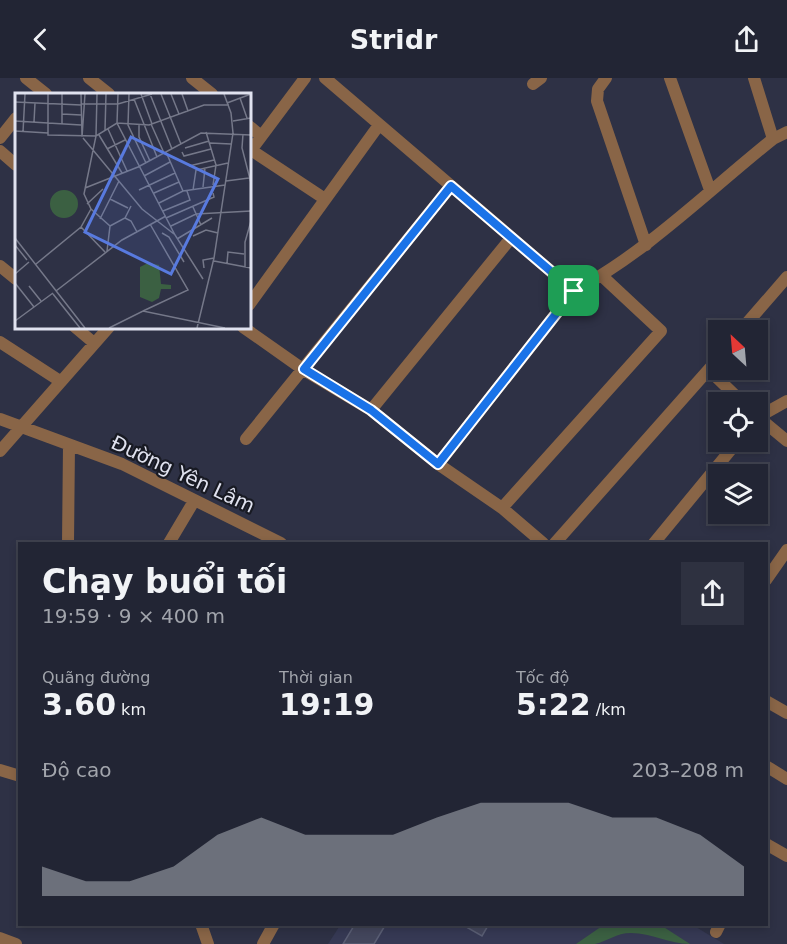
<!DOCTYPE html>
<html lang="vi">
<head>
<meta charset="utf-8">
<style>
  :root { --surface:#222534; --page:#2e3140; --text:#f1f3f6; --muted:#a2a5ac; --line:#3f424f; --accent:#8c9099 }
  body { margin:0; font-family:"DejaVu Sans",sans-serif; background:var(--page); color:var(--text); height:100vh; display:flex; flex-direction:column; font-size:22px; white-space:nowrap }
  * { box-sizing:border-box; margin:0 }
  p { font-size:20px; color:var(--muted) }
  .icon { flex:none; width:33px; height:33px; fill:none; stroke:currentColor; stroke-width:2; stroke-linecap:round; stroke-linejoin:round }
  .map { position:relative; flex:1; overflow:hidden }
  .sheet { position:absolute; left:18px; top:464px; width:750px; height:384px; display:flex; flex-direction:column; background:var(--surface); border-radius:0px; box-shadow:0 3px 9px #0003,0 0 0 2px var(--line) }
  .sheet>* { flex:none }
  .needle { width:39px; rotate:334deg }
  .tools { position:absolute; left:708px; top:242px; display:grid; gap:12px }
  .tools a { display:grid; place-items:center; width:60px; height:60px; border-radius:0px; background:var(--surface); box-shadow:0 3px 9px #0003,0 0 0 2px var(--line); font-size:30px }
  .pin { position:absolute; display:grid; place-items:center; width:51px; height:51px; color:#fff; margin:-26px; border-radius:12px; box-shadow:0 3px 9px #0006 }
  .round { display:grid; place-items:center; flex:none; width:63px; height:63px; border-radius:0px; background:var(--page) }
  .headline { display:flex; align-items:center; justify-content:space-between; height:102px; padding:0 24px }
  h1 { font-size:33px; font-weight:700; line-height:45px }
  .stats { display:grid; grid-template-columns:repeat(3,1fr); gap:9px; height:102px; padding:6px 24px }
  .stats div { display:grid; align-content:center }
  .stats b { font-size:30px; font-weight:700 }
  .stats small { font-size:16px; font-weight:400 }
  .stats p { font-size:16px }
  .chart { height:168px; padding:12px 24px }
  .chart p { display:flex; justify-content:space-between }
  .chart svg { width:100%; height:108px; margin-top:6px; fill:var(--accent); opacity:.7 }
  header { display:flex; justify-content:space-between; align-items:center; height:78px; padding:0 24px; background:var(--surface); font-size:27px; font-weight:700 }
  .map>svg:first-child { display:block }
  .built { fill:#363954 }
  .green { fill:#3b6042 }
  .building { fill:#43465c; stroke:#5a5e74; stroke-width:1.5 }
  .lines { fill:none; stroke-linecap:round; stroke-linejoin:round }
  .minor { stroke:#896547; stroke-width:12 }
  .route-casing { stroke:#fff; stroke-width:12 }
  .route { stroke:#1a73e8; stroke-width:8 }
  .labels { text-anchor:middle; stroke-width:4.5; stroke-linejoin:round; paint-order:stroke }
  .street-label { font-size:20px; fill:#e0e2ef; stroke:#181a23 }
  .inset-road { fill:none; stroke:#757889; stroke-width:1.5 }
  .view { fill:#587adf; fill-opacity:0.15; stroke:#587adf; stroke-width:3 }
  .inset-edge { fill:none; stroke:#e0e2ef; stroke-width:3 }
</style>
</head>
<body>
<header><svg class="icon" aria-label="back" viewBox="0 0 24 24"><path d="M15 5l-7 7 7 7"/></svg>Stridr<svg class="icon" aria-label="share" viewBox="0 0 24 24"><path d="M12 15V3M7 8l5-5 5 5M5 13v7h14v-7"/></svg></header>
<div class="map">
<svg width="787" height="866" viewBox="0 0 787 866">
  <rect width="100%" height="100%" fill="#2e3145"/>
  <!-- built -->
  <path class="built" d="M341 846H691L724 866H328Z"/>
  <!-- green -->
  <path class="green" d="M605 846H659L690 866C669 866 652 855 631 855 616 855 608 863 595 866 589 866 582 866 576 866Z"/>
  <!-- building -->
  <path class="building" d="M355 846H386L374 866H343Z
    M461 846H489L482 858Z"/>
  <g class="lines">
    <!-- minor -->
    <path class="minor" d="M26 0 46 16
      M89 0 109 16
      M192 0 212 16
      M325 0 574 213
      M606 0 598 11 597 23 646 167
      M670 0 710 112
      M754 0 773 61
      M533 6 541 0
      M249 48 261 58
      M0 60 16 40
      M251 72 325 121
      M0 73 16 87
      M249 75 305 0
      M0 188 16 201
      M249 227 379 47
      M75 249 94 265
      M243 249 304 292 371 332 438 386 502 430 543 465
      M741 252 787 199
      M0 264 60 303
      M710 293 742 324
      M371 332 511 160
      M758 339 787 363
      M758 339 787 323
      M0 341 122 386 281 465
      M246 361 451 108
      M0 373 109 249
      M438 386 574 213C647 174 708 113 773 61L787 54
      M502 430 661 253 602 198
      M68 465 69 367
      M169 465 194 423
      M555 465 718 281
      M654 465 738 363
      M766 502 787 472
      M766 623 787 635
      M766 688 787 701
      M0 692 20 698
      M766 766 787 778
      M201 846 208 866
      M716 854 720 846
      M0 860 16 866
      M263 866 274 846"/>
  </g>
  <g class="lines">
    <!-- route casing -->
    <g class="route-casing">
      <path id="route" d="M451 108 574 213 438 386 371 332 304 291Z"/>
    </g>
    <!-- route -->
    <use href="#route" class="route"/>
  </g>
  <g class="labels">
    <!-- street labels -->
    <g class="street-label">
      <text transform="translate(183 396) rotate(25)" y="7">Đường Yên Lâm</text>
    </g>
  </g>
  <!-- overview -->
  <g transform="translate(15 15)">
    <rect width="236" height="236" fill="#2e3145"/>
    <path d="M35 111a14 14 0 1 1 28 0a14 14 0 1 1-28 0ZM133 170 144 172 146 191 156 192V196H146L144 205 137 209 125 204V174Z" fill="#3b6042"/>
    <path class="inset-road" d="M33 1V42L81 43 102 30 134 32 189 12H214M66 1 67 43M82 1 81 43 69 101 76 116 95 133 92 158M103 1 102 30 160 142 188 186M114 1 113 32 131 70M126 1 137 31M135 1 157 56M146 1 166 51M156 1 164 21M167 1 173 18M225 5 232 25M119 6 142 64M0 9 66 12M212 10 236 1M66 11H103L137 1M47 21 66 22M0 28 66 32M218 28 236 25M19 29 20 10M47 31V1M124 31V44L135 68M136 31 149 60M93 36 112 78M90 37 91 1M0 38 33 40M8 39 10 1M191 39 201 72 198 92M228 41 227 55 236 90M84 42 107 80M67 44 70 1M68 45 127 116 159 141M195 50 216 51M170 55 194 48M92 56 110 47M151 59 168 98M167 59 169 63 196 56M174 73 199 67M129 83 155 69M211 88 234 85M188 94 190 75M70 95 123 74 186 40 236 42M124 97 160 80M178 97 181 77 213 70M139 100 164 89M95 106 113 115M144 110 168 98 210 92M72 111 88 96M178 114 186 132M148 118 175 107 172 98M110 125 116 128 122 139M151 125 199 104 198 100M85 126 104 88M95 133 110 125 116 113M156 133 181 121 236 118M66 134 90 159M147 140 154 144 169 169M178 143 191 137 203 140M0 145 70 235M162 146 197 125M0 152 12 167M199 168 236 175M212 170 213 159 229 161M21 171 66 134 76 116M230 174V149L236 128M189 175 188 167 199 165M0 181 14 169M0 190 19 214M14 193 26 208M41 198 107 147 151 123M38 201 65 235M128 218 173 197 135 131M0 228 38 200M94 235 128 218 210 235M182 235 199 165 218 40 216 20 209 1"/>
    <path class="view" d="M116 44 203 86 156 181 70 139Z"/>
    <rect width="236" height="236" class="inset-edge"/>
  </g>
</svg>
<div class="tools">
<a><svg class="needle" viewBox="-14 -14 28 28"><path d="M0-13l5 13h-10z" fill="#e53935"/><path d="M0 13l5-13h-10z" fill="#a2a5ac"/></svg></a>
<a><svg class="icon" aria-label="locate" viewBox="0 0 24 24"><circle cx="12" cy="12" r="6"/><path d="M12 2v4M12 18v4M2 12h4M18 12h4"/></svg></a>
<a><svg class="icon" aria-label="layers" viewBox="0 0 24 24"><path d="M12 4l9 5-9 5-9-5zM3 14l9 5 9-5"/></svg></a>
</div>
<div class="pin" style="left:574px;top:213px;background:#1e9e55"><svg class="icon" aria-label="arrive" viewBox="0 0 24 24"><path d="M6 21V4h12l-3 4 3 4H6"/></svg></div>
<section class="sheet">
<div class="headline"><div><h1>Chạy buổi tối</h1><p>19:59 · 9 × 400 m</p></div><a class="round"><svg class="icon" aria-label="share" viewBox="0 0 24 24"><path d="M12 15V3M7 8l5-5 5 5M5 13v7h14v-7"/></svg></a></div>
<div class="stats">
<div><p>Quãng đường</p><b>3.60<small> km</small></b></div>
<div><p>Thời gian</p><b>19:19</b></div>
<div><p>Tốc độ</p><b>5:22<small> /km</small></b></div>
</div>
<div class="chart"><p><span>Độ cao</span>203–208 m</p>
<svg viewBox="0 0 160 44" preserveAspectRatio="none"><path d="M0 44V32L10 38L20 38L30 32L40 19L50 12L60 19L70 19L80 19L90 12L100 6L110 6L120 6L130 12L140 12L150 19L160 32V44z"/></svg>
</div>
</section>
</div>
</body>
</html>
